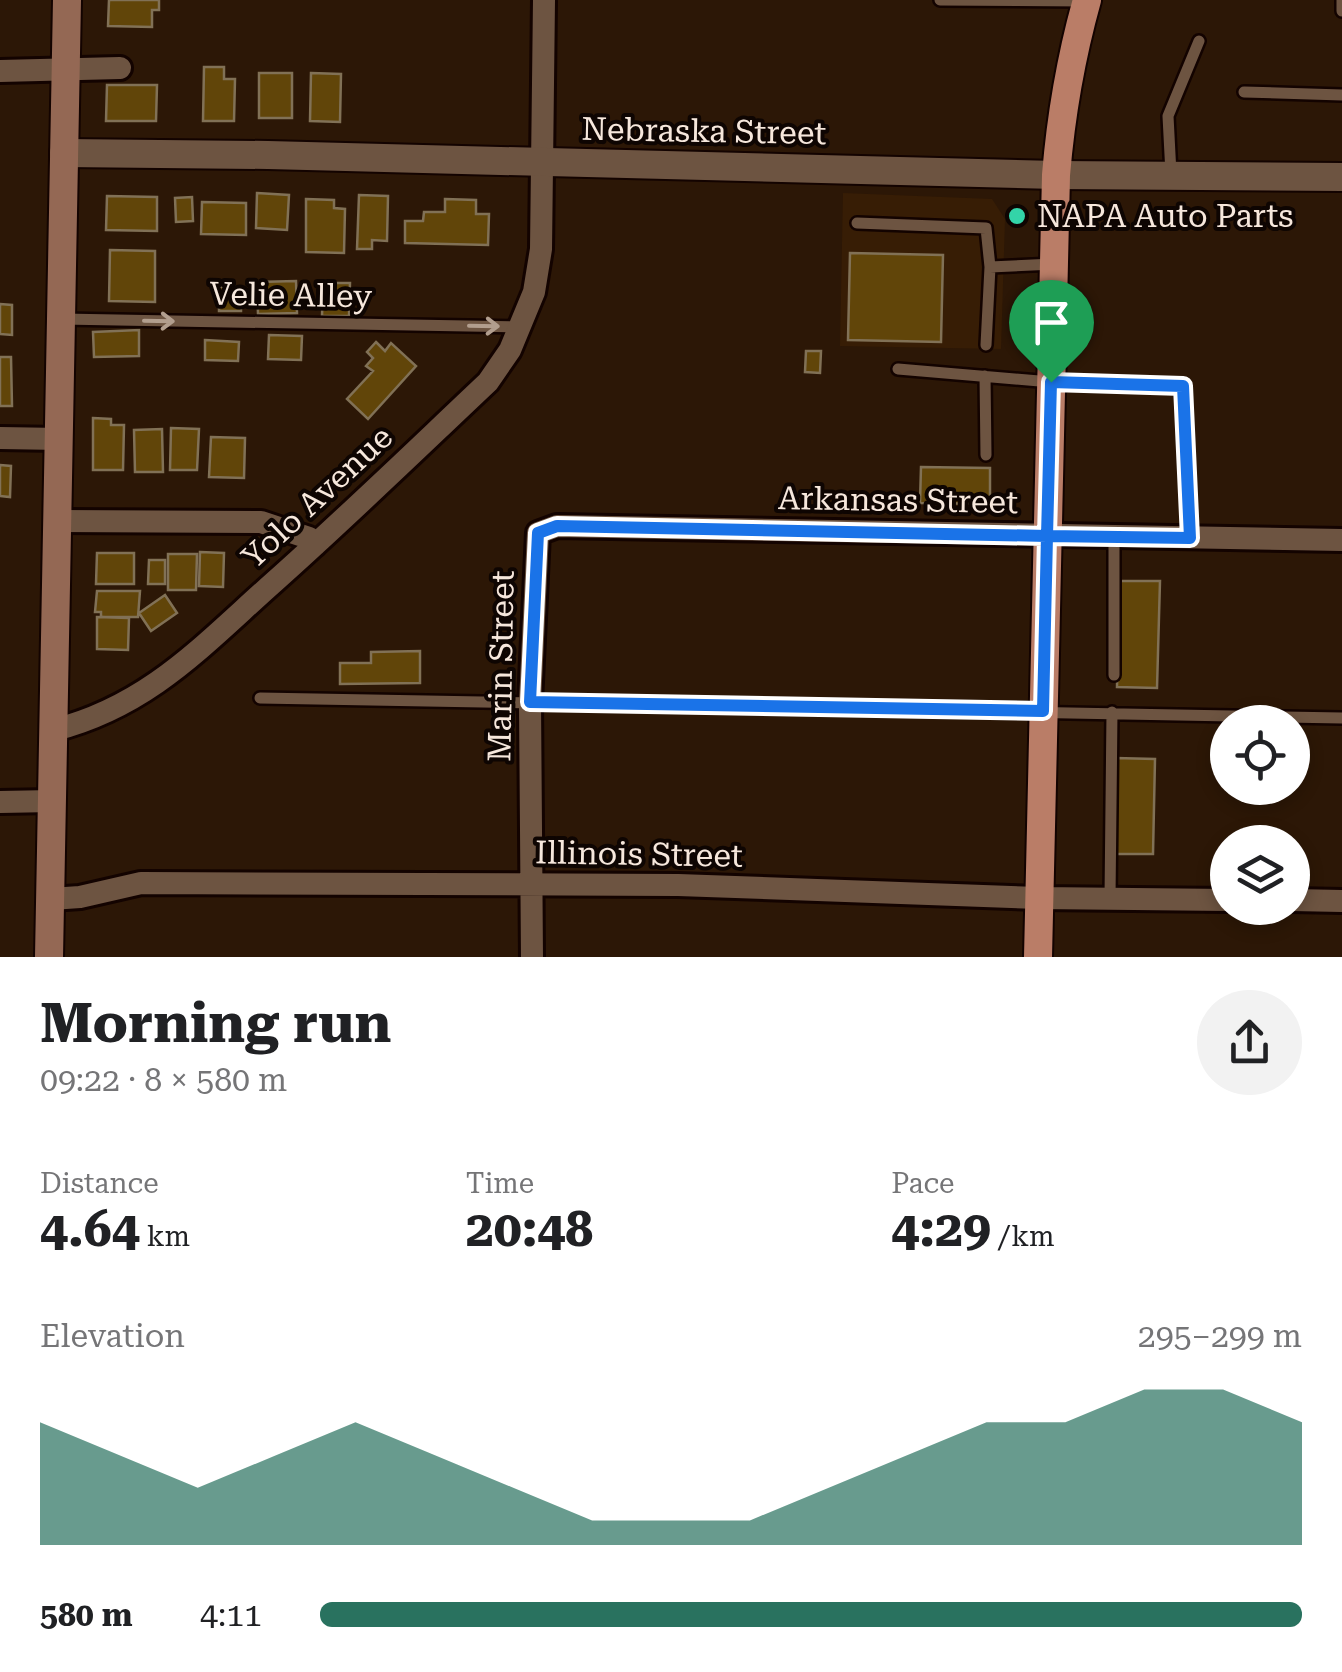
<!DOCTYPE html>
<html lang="en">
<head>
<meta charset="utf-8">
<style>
  :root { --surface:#fff; --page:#f2f2f2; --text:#202124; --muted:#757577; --accent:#29725f }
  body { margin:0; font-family:"Roboto Serif",serif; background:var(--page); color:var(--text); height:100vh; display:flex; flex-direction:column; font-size:38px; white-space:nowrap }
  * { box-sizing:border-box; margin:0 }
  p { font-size:32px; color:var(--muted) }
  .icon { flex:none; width:55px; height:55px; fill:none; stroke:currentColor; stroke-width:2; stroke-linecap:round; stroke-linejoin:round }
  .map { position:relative; height:957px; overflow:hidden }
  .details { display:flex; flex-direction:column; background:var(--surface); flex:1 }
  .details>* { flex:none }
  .controls { position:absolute; left:1210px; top:705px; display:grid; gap:20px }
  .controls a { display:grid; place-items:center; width:100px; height:100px; border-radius:50%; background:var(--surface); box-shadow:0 5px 15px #0003; font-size:50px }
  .pin { position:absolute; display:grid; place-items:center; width:85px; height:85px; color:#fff; margin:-102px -42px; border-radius:50% 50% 50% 0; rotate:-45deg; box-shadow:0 0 10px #0007 }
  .pin .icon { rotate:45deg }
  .round { display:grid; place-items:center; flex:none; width:105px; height:105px; border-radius:52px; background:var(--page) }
  .headline { display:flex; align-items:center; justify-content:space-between; height:170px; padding:0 40px }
  h1 { font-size:55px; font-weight:700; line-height:75px }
  .figures { display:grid; grid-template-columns:repeat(3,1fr); gap:15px; height:170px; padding:10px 40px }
  .figures div { display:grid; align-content:center }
  .figures b { font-size:50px; font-weight:700 }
  .figures small { font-size:28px; font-weight:400 }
  .figures p { font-size:28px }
  .chart { height:280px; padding:20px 40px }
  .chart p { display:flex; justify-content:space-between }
  .chart svg { width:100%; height:180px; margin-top:10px; fill:var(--accent); opacity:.7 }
  ul { padding:0 40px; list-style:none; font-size:32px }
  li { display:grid; grid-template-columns:160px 120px 1fr; align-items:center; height:75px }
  li i { height:25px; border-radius:12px; background:var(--accent) }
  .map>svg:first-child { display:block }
  .built { fill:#371d05 }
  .building { fill:#614509; stroke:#817156; stroke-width:2.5 }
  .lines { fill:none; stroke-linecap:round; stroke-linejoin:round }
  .service-casing { stroke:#130300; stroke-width:16 }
  .minor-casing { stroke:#130300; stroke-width:28 }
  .tertiary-casing { stroke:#130300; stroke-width:32 }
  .secondary-casing { stroke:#130300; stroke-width:32 }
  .primary-casing { stroke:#130300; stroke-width:32 }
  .service { stroke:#6d5441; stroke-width:11 }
  .minor { stroke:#6d5441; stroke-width:22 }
  .tertiary { stroke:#6d5441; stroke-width:28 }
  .secondary { stroke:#946854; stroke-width:28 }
  .primary { stroke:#ba7d67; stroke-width:28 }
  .oneway { stroke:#b29e8e }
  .route-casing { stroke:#fff; stroke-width:20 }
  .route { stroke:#1a73e8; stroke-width:12 }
  .poi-dot { fill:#33d4a8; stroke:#0e0502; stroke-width:4 }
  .labels { text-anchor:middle; stroke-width:8; stroke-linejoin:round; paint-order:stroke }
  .street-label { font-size:32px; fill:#f6e7dc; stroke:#0e0502 }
  .poi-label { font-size:32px; fill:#f6e7dc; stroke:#0e0502; text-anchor:start }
</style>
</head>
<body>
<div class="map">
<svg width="1342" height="957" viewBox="0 0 1342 957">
  <rect width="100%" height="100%" fill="#2c1706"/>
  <!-- built -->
  <path class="built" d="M843 193 992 199 1005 219 1001 349 840 346Z"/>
  <!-- building -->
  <path class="building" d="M109 0H159V10H152V27L108 26Z
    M204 67H224V79H235L234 121H203Z
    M259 73H292V118H259Z
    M311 73 341 74 340 122 310 121Z
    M107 85H157L156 121H106Z
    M257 193 289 195 287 230 256 228Z
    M359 195 388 196 387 241 372 240V249H357Z
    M107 196 157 197V231L106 230Z
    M192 197 193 221 176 222 175 198Z
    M306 199 334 200V208L345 209 344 253 306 252Z
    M445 199 476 200V214H489L488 245 405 243V221H423L424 212H445Z
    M202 202 246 203V235L201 234Z
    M110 250 155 251V302L109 301Z
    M850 253 943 255 941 342 848 340Z
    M296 281 297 313 258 314 257 282Z
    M323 283H350L349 316H322Z
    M219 287H241V311H219Z
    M0 304 12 305V335L0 334Z
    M139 330V356L94 357 93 332Z
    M269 335 302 336 301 360 268 359Z
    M205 340 239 342 238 361 205 360Z
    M376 342 385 351 391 343 416 366 368 419 347 399 373 371 366 366 373 358 367 352Z
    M806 351H821L820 373 805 372Z
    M0 357H11L12 406H0Z
    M93 418 111 419V425H124L123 470H93Z
    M171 428 199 429 197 470H170Z
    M162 429 163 472H135L134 430Z
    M211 437 245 438 244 478 209 477Z
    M0 465 11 466 10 497 0 496Z
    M921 467 990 468V504L920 503Z
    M200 552 224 553 223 587 199 586Z
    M97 553H134V584H96Z
    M168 554H197L196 590H168Z
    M149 560H165V584H148Z
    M1119 581H1160L1157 688 1117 687Z
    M97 591H140L138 617H101V612H95Z
    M165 595 177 613 151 631 139 613Z
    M97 617 129 618 128 650 97 649Z
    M420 651V683L340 684V663H371V652Z
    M1115 758 1155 759 1153 854H1114Z"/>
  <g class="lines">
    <!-- service casing -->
    <g class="service-casing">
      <path id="service" d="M940 0 1086 1
        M1342 0V11
        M1244 92 1342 95
        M1171 174 1168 116 1199 41
        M857 223 986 228 990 267 1054 264
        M62 319 520 327
        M986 345 990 267
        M898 369 1051 382 1183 386 1190 538
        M985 376 986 455
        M1114 537V675
        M260 698 1342 718
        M1110 898 1112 712"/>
    </g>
    <!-- minor casing -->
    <g class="minor-casing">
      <path id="minor" d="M0 71 120 68
        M0 438 60 439
        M58 521 261 522 309 538 315 545
        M54 730C149 706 203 645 274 582 347 517 417 449 488 382L510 350 534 292 541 249 544 0
        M0 802 53 801
        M51 899 80 897 141 883 678 885 1039 898 1228 900
        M1292 900 1342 901
        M532 957 530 702 538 533 557 526 1342 540"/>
    </g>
    <!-- tertiary casing -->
    <g class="tertiary-casing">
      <path id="tertiary" d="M64 153 268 155 1056 175 1342 177"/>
    </g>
    <!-- secondary casing -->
    <g class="secondary-casing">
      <path id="secondary" d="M49 957 67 0"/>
    </g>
    <!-- primary casing -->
    <g class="primary-casing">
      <path id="primary" d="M1038 957 1056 175C1061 115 1071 57 1087 0"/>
    </g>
    <!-- service -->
    <use href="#service" class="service"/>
    <!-- minor -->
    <use href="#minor" class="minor"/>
    <!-- tertiary -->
    <use href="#tertiary" class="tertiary"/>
    <!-- secondary -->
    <use href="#secondary" class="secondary"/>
    <!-- primary -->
    <use href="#primary" class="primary"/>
  </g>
  <!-- one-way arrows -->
  <defs><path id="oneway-shaft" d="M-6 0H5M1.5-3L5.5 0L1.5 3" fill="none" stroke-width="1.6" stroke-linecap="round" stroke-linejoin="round" transform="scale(2.5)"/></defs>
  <g class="oneway">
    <use href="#oneway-shaft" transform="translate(159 321) rotate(1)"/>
    <use href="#oneway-shaft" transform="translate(484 326) rotate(1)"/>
  </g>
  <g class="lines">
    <!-- route casing -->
    <g class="route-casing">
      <path id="route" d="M1051 382 1047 536 557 526 538 533 530 702 1043 711 1047 536 1190 538 1183 386 1051 382"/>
    </g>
    <!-- route -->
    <use href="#route" class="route"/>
  </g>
  <!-- markers -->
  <circle class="poi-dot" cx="1017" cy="216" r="10"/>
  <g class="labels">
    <!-- street labels -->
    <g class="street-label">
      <text transform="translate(704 131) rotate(1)" y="11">Nebraska Street</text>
      <text transform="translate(291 295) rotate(1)" y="11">Velie Alley</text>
      <text transform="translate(317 497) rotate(-43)" y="11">Yolo Avenue</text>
      <text transform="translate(898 500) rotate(1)" y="11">Arkansas Street</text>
      <text transform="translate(501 666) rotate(-89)" y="11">Marin Street</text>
      <text transform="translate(639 854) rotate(1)" y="11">Illinois Street</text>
    </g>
    <!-- poi labels -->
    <g class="poi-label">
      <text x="1037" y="227">NAPA Auto Parts</text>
    </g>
  </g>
</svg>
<div class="controls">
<a><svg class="icon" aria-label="locate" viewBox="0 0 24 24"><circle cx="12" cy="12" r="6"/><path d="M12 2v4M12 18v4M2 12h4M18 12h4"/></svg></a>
<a><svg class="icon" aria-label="layers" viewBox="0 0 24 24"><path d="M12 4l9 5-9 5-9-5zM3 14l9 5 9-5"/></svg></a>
</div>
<div class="pin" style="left:1051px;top:382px;background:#1e9e55"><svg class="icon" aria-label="arrive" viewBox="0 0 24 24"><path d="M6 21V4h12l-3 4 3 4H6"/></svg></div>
</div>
<section class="details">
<div class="headline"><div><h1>Morning run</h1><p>09:22 · 8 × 580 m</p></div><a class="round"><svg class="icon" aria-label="share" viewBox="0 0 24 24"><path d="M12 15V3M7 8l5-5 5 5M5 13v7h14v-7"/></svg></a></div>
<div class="figures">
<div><p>Distance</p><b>4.64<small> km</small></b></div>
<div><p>Time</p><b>20:48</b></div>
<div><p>Pace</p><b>4:29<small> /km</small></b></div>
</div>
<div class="chart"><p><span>Elevation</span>295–299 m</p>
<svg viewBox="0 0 160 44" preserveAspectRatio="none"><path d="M0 44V14L10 22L20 30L30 22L40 14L50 22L60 30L70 38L80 38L90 38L100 30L110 22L120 14L130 14L140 6L150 6L160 14V44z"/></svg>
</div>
<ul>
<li><b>580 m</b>4:11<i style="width:100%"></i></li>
</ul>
</section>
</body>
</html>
